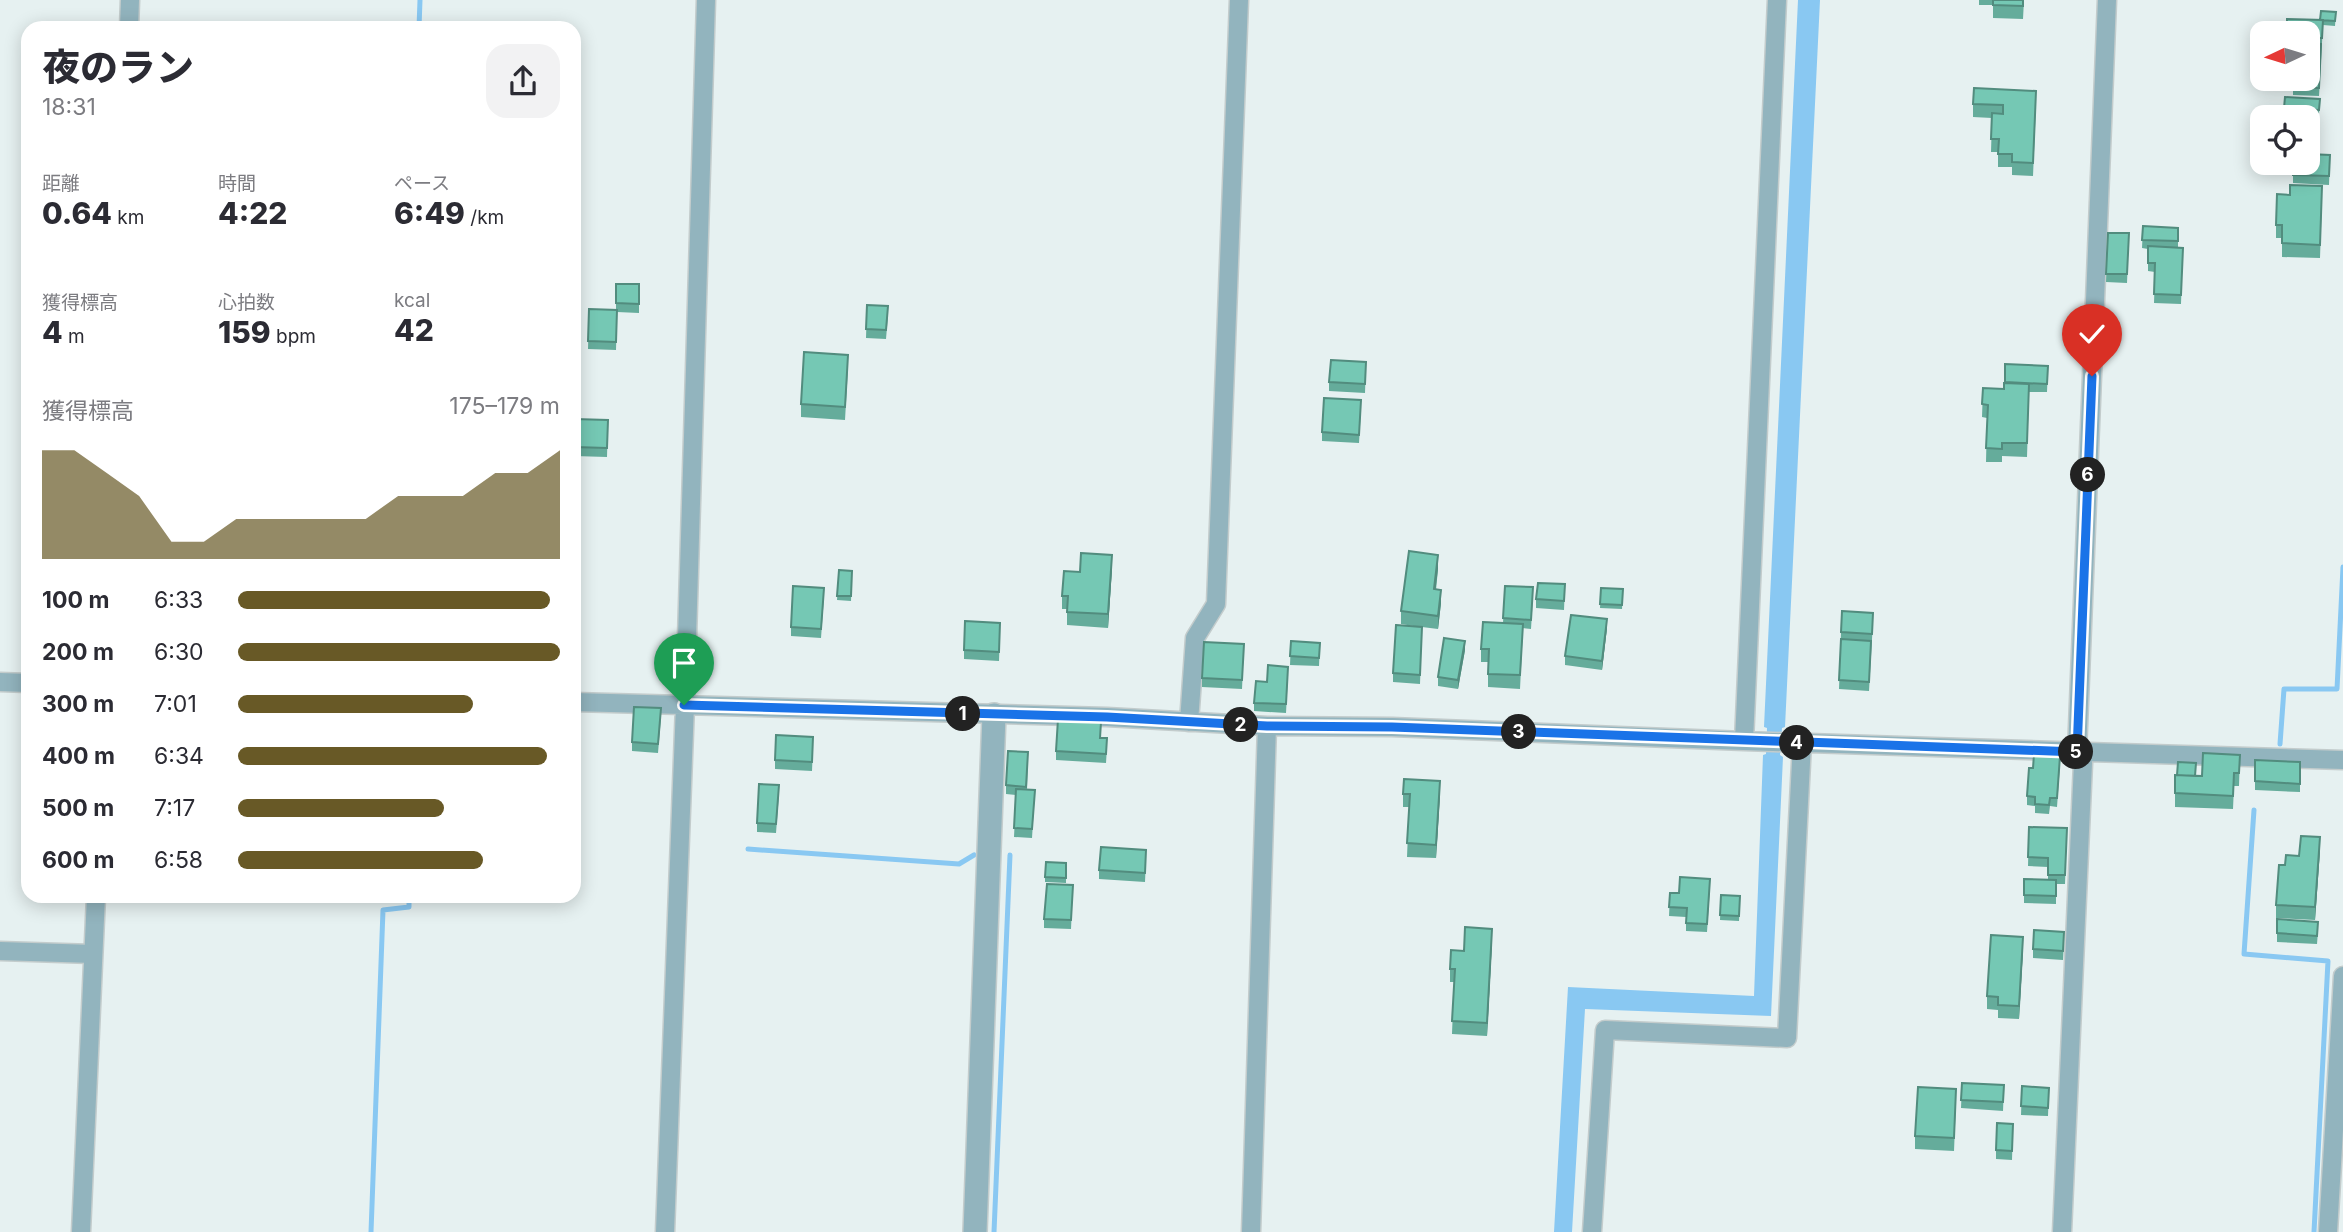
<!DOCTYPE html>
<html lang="ja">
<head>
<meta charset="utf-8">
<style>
  :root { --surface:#fff; --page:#f2f2f3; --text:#2b2b33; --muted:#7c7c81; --accent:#685926 }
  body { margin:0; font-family:Inter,"Noto Sans JP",sans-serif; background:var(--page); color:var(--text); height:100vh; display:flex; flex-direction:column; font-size:26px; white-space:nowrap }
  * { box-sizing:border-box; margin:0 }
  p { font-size:23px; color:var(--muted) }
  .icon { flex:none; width:38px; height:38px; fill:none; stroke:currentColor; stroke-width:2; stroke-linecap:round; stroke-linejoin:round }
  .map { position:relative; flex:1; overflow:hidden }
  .side { position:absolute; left:21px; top:21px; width:560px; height:882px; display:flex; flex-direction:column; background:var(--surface); border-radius:21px; box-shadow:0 4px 18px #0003 }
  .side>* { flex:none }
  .needle { width:46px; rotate:266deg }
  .buttons { position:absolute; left:2250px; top:21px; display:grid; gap:14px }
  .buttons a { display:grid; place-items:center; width:70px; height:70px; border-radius:14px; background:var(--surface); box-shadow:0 4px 18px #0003; font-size:35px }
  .pin { position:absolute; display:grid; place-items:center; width:60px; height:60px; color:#fff; margin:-72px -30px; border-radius:50% 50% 50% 0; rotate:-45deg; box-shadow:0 0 7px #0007 }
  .pin .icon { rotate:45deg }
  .km { position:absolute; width:35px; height:35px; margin:-18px; border-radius:50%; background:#222; color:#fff; font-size:19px; line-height:35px; text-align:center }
  .round { display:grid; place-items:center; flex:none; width:74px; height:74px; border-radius:21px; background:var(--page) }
  .overview { display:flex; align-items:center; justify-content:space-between; height:119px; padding:0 21px }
  h1 { font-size:38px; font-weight:800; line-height:52px }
  .metrics { display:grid; grid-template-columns:repeat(3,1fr); gap:10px; height:119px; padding:7px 21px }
  .metrics div { display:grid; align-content:center }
  .metrics b { font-size:30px; font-weight:800 }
  .metrics small { font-size:19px; font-weight:400 }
  .metrics p { font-size:19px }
  .chart { height:196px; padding:14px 21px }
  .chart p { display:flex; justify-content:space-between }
  .chart svg { width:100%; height:126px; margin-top:7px; fill:var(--accent); opacity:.7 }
  ul { padding:0 21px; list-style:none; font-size:23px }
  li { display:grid; grid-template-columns:112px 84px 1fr; align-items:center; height:52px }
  li i { height:18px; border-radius:9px; background:var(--accent) }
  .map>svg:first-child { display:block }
  .water { fill:#89c8f2 }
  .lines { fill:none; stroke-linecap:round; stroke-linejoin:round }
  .stream { stroke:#89c8f2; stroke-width:5 }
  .minor-casing { stroke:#c3cccc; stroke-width:21 }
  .tertiary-casing { stroke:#c3cccc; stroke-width:26 }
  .minor { stroke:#92b4be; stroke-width:18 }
  .tertiary { stroke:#92b4be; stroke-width:23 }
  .wall { fill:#65ac9b }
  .shaded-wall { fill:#528c7e }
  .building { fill:#75c8b4; stroke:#528c7e; stroke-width:2 }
  .route-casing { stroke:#fff; stroke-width:14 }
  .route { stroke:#1a73e8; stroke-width:9 }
</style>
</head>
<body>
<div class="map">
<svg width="2343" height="1232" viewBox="0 0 2343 1232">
  <rect width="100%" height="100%" fill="#e6f1f1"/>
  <!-- water -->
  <path class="water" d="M1798 0H1820L1785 727 1782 728 1780 755 1783 757 1771 1016 1585 1009 1572 1232H1554L1568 987 1754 996 1763 755 1766 754 1767 728 1764 727Z"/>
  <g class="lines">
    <!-- stream -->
    <path class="stream" d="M419 28 420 0
      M2280 744 2284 689H2337L2343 567
      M2254 810 2244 954 2328 961 2314 1232
      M748 849 959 864 974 855
      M371 1232 383 910 409 907V896
      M994 1232 1010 855"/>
    <!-- minor casing -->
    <g class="minor-casing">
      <path id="minor" d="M129 28 130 0
        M0 682 28 683
        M574 702 1107 717 1267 726 1392 727 1744 741 2343 760
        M1189 722 1195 638 1216 604 1239 0
        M1744 741 1777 0
        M0 951 93 954
        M81 1232 96 896
        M665 1232 685 705 706 0
        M1251 1232 1267 726
        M1592 1232 1605 1030 1787 1038 1802 743
        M2062 1232 2083 763 2077 752 2107 0
        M2328 1232 2343 976"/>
    </g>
    <!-- tertiary casing -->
    <g class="tertiary-casing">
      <path id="tertiary" d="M975 1232 994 715"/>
    </g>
    <!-- minor -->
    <use href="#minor" class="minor"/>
    <!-- tertiary -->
    <use href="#tertiary" class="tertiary"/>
  </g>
  <!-- wall -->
  <path class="wall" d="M1979 0H2024L2023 19 1993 18V5H1979Z
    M2336 12 2335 26 2323 25 2319 96 2293 95V79H2308V33L2320 20Z
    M2285 97 2320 99 2319 114 2284 113Z
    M1973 104H2036L2033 176 2012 175V167H1998V152H1991L1992 118 1973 117Z
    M2330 155 2329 185 2293 183V163Z
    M2322 200 2320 258 2282 257V238H2276V225Z
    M2143 226 2178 228V247L2183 248 2181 304 2154 303 2155 272 2148 271V249L2142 248Z
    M2108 233H2129L2127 283 2106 282Z
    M616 284H639V313L617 312 616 350 588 349 589 309 616 310Z
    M867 305 888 315 886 339 866 338Z
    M1366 362 1365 393 1329 391V382Z
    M2005 364 2048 366 2047 392H2029L2027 457 2002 456V462H1986L1987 418 1982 417 1983 388 2004 389 2005 383Z
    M848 368 845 420 801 417V404Z
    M1361 409 1359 443 1322 441V432Z
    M574 419 608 420 607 457 574 456Z
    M1112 568 1108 628 1067 625V609H1062V596L1080 572Z
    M1438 569 1436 590 1441 603 1438 629 1422 627 1420 684 1393 682V673L1420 627 1401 624V611Z
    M839 570 852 571 851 601 837 600Z
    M1565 584 1564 610 1536 608V599Z
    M1505 586 1533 596 1531 629 1523 628 1520 689 1488 687V662H1481V649L1503 623Z
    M1601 588 1623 589 1622 609 1600 608Z
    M824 597 821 638 791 636V627Z
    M1873 622 1869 691 1839 689 1841 632Z
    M1607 628 1602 670 1565 665V656Z
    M1000 632 999 661 964 659V650Z
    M1291 641 1320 643 1319 666 1290 665Z
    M1244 644 1242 689 1202 687V678Z
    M1465 650 1458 689 1438 686V677Z
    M1288 675 1286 713 1254 711V703L1267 682Z
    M661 717 658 753 632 751V742Z
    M1100 738 1107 747 1106 763 1056 760V751Z
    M813 746 812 771 775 769V760Z
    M2240 755 2239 786H2234L2233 809 2175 807V793L2195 776H2202Z
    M2255 760 2300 762V792L2255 790Z
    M1028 761 1027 790H1035L1032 838 1014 837 1016 795 1006 794V785Z
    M2060 765 2057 807 2050 806 2049 814 2035 813V806L2027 805V796L2033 768Z
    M779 794 776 833 757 832V823Z
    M1403 794H1440L1436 858 1407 857 1409 807H1403Z
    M2029 827 2067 828 2065 884H2056V904L2024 903V879L2048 880V867L2028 866Z
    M2320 850 2315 920 2276 918V905L2285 865 2299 856Z
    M1146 858 1145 882 1099 879V870Z
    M1066 863V883L1045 882V877Z
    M1073 885 1071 929 1044 928V919Z
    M1710 887 1707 932 1686 931V917L1669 916 1670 893H1679Z
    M1721 895 1740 896 1739 921 1720 920Z
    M2318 931 2317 944 2277 942V933Z
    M2064 941 2063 960 2033 958V949Z
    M1492 942 1487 1036 1452 1034 1454 982H1450V969L1464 951Z
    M2023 950 2019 1019 1998 1018V1010L1987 1009V996Z
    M1962 1083 2004 1085 2003 1111 1961 1108Z
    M2022 1086 2049 1088 2048 1116 2021 1115Z
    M1956 1102 1954 1151 1915 1149V1136Z
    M2013 1124 2012 1160 1996 1159V1150Z"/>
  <!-- shaded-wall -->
  <path class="shaded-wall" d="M1112 555V568L1108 628V614Z
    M1438 555V569L1434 602V589Z
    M1441 590V603L1438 629V616Z
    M1607 619V628L1602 670V661Z
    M1465 641V650L1458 689V680Z
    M1440 781V794L1436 858V845Z
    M2320 837V850L2315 920V907Z
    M1492 929V942L1487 1036V1023Z
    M2023 937V950L2019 1019V1006Z"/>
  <!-- building -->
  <path class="building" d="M1993 0H2023V6L1993 5Z
    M2321 11 2336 12 2335 21 2320 20Z
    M2287 19 2323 20 2322 38H2308V33H2287Z
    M2308 43 2321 44 2319 88 2293 87V79H2308Z
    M1974 88 2036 91 2033 163 2012 162V154H1998L1999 139H1991L1992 113 2003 114V105L1973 104Z
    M2285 97 2320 99 2319 110 2284 108Z
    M2308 154 2330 155 2329 176 2293 175V163H2308Z
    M2290 185 2322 186 2320 245 2282 243V225H2276L2277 194 2290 195Z
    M2143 226 2178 228V241L2142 240Z
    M2108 233H2129L2127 274H2106Z
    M2148 246 2183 248 2181 295 2154 294 2155 263H2148Z
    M616 284H639V304L616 303Z
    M867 305 888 306 886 330 866 329Z
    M589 309 617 310 616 342 588 341Z
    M804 352 848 355 845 407 801 404Z
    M1331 360 1366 362 1365 384 1329 382Z
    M2005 364 2048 366 2047 384 2005 382Z
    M2004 383 2029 384 2027 443H2002V449L1986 448 1988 405 1982 404 1983 388 2004 389Z
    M1324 398 1361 400 1359 435 1322 432Z
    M574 419 608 420 607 448 574 447Z
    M1409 551 1438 555 1434 589 1441 590 1438 616 1401 611Z
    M1081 553 1112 555 1108 614 1067 612 1068 596H1062L1064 571 1080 572Z
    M839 570 852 571 851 596H837Z
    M1538 583 1565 584 1564 601 1536 599Z
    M793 586 824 588 821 629 791 627Z
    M1505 586 1533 587 1531 620 1503 618Z
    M1601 588 1623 589 1622 605 1600 604Z
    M1842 611 1873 613 1872 634 1841 632Z
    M1571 615 1607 619 1602 661 1565 656Z
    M965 621 1000 623 999 652 964 650Z
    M1483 622 1523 624 1520 675 1488 674 1489 649H1481Z
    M1396 625 1422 627 1420 675 1393 673Z
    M1444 638 1465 641 1458 680 1438 677Z
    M1841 639 1871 641 1869 682 1839 680Z
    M1291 641 1320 643 1319 658 1290 656Z
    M1204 642 1244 644 1242 680 1202 678Z
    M1268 665 1288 667 1286 704 1254 703 1256 681 1267 682Z
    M634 707 661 708 658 744 632 742Z
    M1058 719 1101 722 1100 738H1107L1106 754 1056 751Z
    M776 735 813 737 812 762 775 760Z
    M1008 751 1028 752 1026 787 1006 785Z
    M2203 753 2240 755 2239 773H2234L2233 796 2175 793V775L2202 776Z
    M2034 754 2060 756 2057 798H2050L2049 805 2035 804V797L2027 796 2029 768H2033Z
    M2255 760 2300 762V784L2255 781Z
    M2178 762 2196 763 2195 776 2177 775Z
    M1404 779 1440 781 1436 845 1407 843 1410 794H1403Z
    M759 784 779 785 776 824 757 823Z
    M1016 789 1035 790 1032 829 1014 828Z
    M2029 827 2067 828 2065 875H2048V858L2028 857Z
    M2301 836 2320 837 2315 907 2276 905 2279 865H2285L2286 855 2299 856Z
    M1101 847 1146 850 1145 873 1099 870Z
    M1046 862 1066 863V878L1045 877Z
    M1680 877 1710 879 1707 924 1686 923 1687 908 1669 907 1670 893H1679Z
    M2024 879 2056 880V896L2024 895Z
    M1047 884 1073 885 1071 920 1044 919Z
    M1721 895 1740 896 1739 916 1720 915Z
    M2277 919 2318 922 2317 936 2277 933Z
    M1465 927 1492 929 1487 1023 1452 1021 1455 969H1450L1451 950 1464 951Z
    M2034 930 2064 932 2063 951 2033 949Z
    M1991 935 2023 937 2019 1006 1998 1005V997L1987 996Z
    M1962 1083 2004 1085 2003 1102 1961 1100Z
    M2022 1086 2049 1088 2048 1108 2021 1106Z
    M1918 1087 1956 1089 1954 1138 1915 1136Z
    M1997 1123 2013 1124 2012 1151 1996 1150Z"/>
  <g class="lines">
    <!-- route casing -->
    <g class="route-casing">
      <path id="route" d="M684 705 1107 717 1267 726 1392 727 2077 752 2092 376"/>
    </g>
    <!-- route -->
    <use href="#route" class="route"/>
  </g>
</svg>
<div class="buttons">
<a><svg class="needle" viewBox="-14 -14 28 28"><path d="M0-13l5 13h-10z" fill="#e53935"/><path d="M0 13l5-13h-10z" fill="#7c7c81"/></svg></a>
<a><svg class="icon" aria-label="locate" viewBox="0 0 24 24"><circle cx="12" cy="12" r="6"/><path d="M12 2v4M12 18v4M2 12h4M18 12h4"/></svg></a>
</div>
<div class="pin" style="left:684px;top:705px;background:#1e9e55"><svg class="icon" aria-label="arrive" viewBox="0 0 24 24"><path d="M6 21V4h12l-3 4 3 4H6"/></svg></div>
<div class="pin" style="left:2092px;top:376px;background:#d93025"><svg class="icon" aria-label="check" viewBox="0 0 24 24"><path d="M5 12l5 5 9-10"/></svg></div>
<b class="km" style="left:963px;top:714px">1</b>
<b class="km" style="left:1241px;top:725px">2</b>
<b class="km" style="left:1519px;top:732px">3</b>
<b class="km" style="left:1797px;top:743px">4</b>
<b class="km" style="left:2076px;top:752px">5</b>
<b class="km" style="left:2088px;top:475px">6</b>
<section class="side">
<div class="overview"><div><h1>夜のラン</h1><p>18:31</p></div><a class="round"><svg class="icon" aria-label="share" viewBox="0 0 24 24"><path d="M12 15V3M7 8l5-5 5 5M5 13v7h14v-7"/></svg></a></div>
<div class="metrics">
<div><p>距離</p><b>0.64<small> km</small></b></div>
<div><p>時間</p><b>4:22</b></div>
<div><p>ペース</p><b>6:49<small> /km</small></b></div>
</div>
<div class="metrics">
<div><p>獲得標高</p><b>4<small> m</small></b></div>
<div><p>心拍数</p><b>159<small> bpm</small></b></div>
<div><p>kcal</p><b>42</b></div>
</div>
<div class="chart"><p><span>獲得標高</span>175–179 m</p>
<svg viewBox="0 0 160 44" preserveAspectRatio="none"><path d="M0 44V6L10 6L20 14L30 22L40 38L50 38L60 30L70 30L80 30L90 30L100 30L110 22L120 22L130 22L140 14L150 14L160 6V44z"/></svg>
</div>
<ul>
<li><b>100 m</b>6:33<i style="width:97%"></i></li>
<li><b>200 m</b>6:30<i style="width:100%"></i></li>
<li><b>300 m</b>7:01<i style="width:73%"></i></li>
<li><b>400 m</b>6:34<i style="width:96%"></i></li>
<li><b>500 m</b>7:17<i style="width:64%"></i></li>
<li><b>600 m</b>6:58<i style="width:76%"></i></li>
</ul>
</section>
</div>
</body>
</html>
